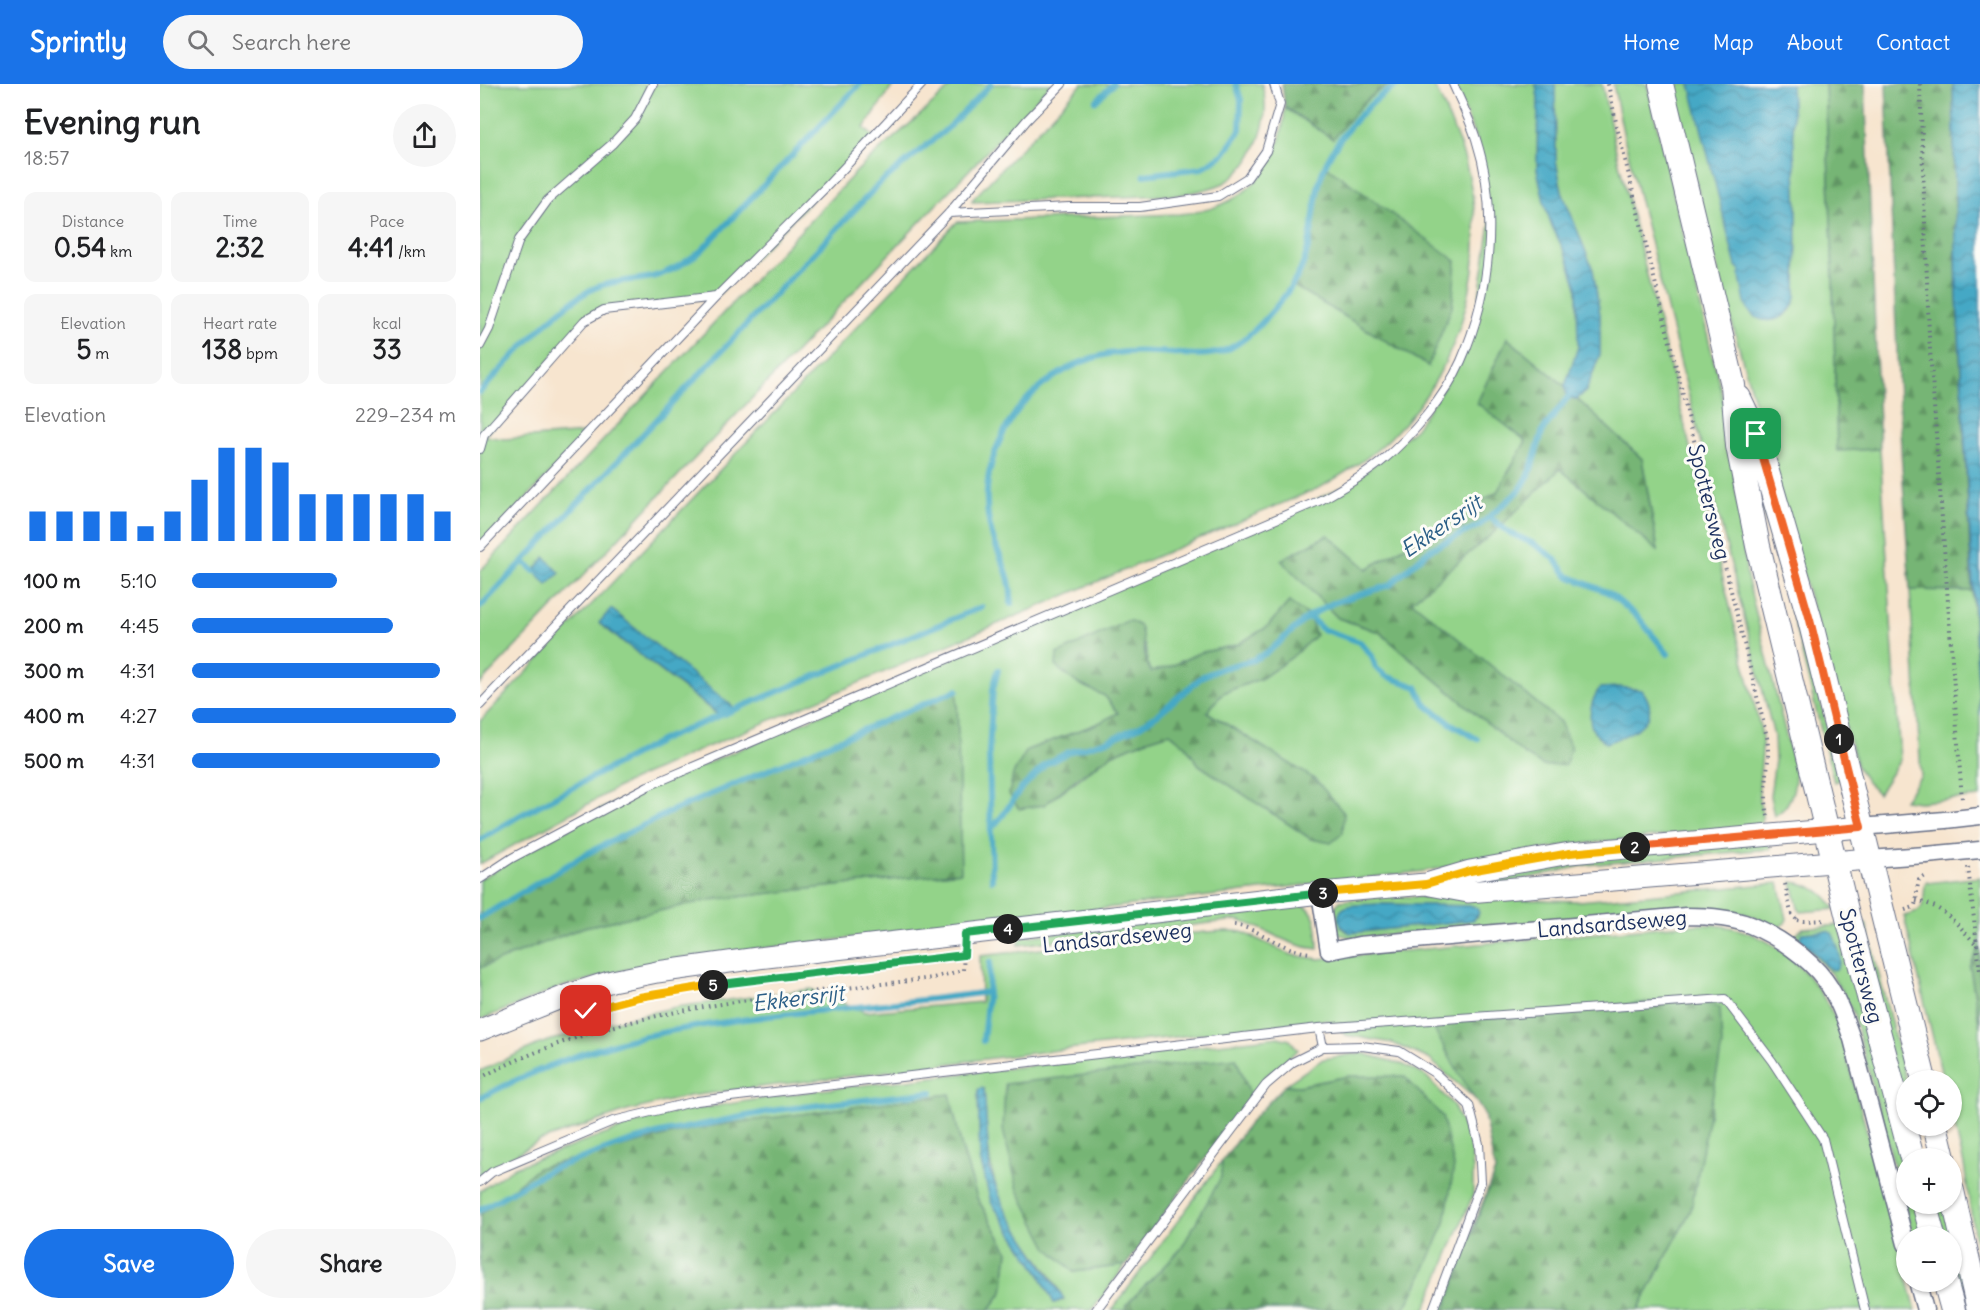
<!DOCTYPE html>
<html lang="en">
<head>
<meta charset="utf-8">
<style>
  :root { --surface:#fff; --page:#f6f6f6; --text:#202124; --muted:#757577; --accent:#1a73e8 }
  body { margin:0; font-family:Delius,sans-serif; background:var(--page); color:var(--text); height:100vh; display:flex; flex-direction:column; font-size:22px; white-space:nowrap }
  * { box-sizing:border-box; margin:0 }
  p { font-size:20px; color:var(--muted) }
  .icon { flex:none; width:33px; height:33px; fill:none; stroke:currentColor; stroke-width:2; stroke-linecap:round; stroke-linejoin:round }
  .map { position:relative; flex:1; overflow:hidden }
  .panel { display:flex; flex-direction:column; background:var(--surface); width:480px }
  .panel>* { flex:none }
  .controls { position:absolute; left:1416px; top:986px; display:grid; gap:12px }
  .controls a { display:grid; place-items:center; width:66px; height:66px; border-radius:50%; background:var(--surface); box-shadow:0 2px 4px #0004; font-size:30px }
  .pin { position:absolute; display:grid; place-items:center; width:51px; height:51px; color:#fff; margin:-26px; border-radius:12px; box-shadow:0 3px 9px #0006 }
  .km { position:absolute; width:30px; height:30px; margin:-15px; border-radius:50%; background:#222; color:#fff; font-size:16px; line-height:30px; text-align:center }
  .round { display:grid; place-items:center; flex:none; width:63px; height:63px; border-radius:32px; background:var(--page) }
  .summary { display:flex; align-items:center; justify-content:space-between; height:102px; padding:0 24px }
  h1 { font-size:33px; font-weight:800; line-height:45px }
  .metrics { display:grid; grid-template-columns:repeat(3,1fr); gap:9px; height:102px; padding:6px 24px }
  .metrics div { display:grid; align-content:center; border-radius:12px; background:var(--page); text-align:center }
  .metrics b { font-size:26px; font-weight:800 }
  .metrics small { font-size:16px; font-weight:400 }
  .metrics p { font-size:16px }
  .chart { height:168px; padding:12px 24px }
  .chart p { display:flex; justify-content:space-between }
  .chart svg { width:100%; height:108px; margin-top:6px; stroke:var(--accent); stroke-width:6 }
  .action { display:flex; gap:12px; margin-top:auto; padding:12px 24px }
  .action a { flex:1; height:69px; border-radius:36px; background:var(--accent); color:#fff; font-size:24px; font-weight:800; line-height:69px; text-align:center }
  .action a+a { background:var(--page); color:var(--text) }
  ul { padding:0 24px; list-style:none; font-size:20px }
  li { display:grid; grid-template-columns:96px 72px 1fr; align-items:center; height:45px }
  li i { height:15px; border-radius:8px; background:var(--accent) }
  header { display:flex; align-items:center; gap:36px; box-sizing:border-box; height:84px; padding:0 30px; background:var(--accent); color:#fff }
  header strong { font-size:28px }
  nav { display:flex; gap:33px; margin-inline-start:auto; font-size:21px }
  .search { width:420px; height:54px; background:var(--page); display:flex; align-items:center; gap:15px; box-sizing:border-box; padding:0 21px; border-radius:33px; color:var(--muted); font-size:22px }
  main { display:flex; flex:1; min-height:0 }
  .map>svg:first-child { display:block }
  .grass { fill:#93d389; stroke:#578174; stroke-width:1.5; fill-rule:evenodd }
  .forest { fill:url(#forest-firs); stroke:#48726a; stroke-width:1.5 }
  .water { fill:url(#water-waves); stroke:#306c92; stroke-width:1.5 }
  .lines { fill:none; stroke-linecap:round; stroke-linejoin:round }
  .stream { stroke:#45a8c5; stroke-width:6 }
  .service-casing { stroke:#686f86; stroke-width:10 }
  .minor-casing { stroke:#686f86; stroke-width:19 }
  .tertiary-casing { stroke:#686f86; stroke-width:23 }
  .secondary-casing { stroke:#686f86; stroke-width:26 }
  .path { stroke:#686f86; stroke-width:4; stroke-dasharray:1.5 4.5; stroke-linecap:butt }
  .service { stroke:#fff; stroke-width:8 }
  .minor { stroke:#fff; stroke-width:16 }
  .tertiary { stroke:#fff; stroke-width:21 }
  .secondary { stroke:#fff; stroke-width:24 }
  .minor-bridge-casing { stroke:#686f86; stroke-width:19; stroke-linecap:butt }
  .minor-bridge { stroke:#fff; stroke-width:16 }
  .split-1-casing { stroke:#fff; stroke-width:12 }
  .split-2-casing { stroke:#fff; stroke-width:12 }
  .split-3-casing { stroke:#fff; stroke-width:12 }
  .split-4-casing { stroke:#fff; stroke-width:12 }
  .split-5-casing { stroke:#fff; stroke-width:12 }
  .split-6-casing { stroke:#fff; stroke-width:12 }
  .split-1 { stroke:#f0652b; stroke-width:8 }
  .split-2 { stroke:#f0652b; stroke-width:8 }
  .split-3 { stroke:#f5b400; stroke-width:8 }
  .split-4 { stroke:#22a559; stroke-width:8 }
  .split-5 { stroke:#22a559; stroke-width:8 }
  .split-6 { stroke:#f5b400; stroke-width:8 }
  .labels { text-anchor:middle; stroke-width:6; stroke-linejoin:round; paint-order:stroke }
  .street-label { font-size:21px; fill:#1b2f5e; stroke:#fdfcf7 }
  .water-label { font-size:22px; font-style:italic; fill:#2c5f87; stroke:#fdfcf7 }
</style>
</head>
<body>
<header>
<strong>Sprintly</strong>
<div class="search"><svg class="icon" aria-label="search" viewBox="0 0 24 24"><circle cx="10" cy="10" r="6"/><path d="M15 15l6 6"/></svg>Search here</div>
<nav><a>Home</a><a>Map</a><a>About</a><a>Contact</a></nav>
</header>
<main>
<section class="panel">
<div class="summary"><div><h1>Evening run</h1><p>18:57</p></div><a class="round"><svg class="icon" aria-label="share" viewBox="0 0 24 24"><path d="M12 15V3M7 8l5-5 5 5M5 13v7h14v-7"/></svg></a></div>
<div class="metrics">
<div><p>Distance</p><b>0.54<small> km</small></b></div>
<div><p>Time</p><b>2:32</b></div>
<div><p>Pace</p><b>4:41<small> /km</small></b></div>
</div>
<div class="metrics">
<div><p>Elevation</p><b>5<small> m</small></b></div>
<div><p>Heart rate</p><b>138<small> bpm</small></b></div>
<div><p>kcal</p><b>33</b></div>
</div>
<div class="chart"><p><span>Elevation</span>229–234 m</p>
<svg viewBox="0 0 160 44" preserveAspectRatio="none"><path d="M5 44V32M15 44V32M25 44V32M35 44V32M45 44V38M55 44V32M65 44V19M75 44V6M85 44V6M95 44V12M105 44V25M115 44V25M125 44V25M135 44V25M145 44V25M155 44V32"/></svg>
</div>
<ul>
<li><b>100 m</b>5:10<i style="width:55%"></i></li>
<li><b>200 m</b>4:45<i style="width:76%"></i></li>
<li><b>300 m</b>4:31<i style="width:94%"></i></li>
<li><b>400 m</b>4:27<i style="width:100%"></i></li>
<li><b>500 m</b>4:31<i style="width:94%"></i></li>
</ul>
<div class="action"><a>Save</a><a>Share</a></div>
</section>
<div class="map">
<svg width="1500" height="1226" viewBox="0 0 1500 1226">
  <defs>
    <pattern id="forest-firs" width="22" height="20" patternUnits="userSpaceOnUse" patternTransform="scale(1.5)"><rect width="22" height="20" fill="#76b575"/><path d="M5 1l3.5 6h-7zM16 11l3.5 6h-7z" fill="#609463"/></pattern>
    <pattern id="water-waves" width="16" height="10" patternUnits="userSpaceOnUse" patternTransform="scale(1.5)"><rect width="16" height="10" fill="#45a8c5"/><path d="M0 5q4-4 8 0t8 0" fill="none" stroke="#3989a3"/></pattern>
  </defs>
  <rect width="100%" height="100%" fill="#fdfcf7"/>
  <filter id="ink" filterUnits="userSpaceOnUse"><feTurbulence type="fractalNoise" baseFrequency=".0167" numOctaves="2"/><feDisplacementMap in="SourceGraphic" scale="12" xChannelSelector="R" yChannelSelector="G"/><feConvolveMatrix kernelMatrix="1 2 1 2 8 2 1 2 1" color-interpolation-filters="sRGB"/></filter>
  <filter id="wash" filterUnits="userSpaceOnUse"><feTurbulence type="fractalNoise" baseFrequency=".008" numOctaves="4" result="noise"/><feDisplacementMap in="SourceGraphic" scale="24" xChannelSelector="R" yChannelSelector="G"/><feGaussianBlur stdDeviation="1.35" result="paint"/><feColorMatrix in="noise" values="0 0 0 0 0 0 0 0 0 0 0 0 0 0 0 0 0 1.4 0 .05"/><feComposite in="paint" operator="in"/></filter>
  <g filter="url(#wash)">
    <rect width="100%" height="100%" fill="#f7e5cf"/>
    <!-- grass -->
    <path class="grass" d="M0 0H414L384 44 394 53 236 213 124 226 104 237 5 352 24 355 108 349 0 463Z
      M473 0H571L0 600V487L375 89C406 58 442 32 473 0Z
      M602 0H782C783 6 785 12 785 19 787 48 770 85 744 99 729 106 714 108 698 111L492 118V116Z
      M912 0H952L958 9C967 30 977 51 984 73 1013 170 984 281 912 352 892 373 866 388 841 403L220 666 142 701 0 780V637L477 138 699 130C762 126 801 86 805 24L853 55C870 34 886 10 912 0ZM845 82 948 282 812 201 823 181 839 99ZM131 525 255 625V626L239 632 120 540Z
      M974 0H1056L1058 14 1057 85 1065 122 1072 142 1088 175 1097 203 1098 263 1085 302 1027 254 1046 357 1017 408 887 485 848 451 801 476 858 534 899 548 1045 671 1080 638 931 517 1012 450 1080 385 1178 466 1162 375 1097 315 1106 307 1120 270V231L1113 186 1082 108 1076 77 1075 0H1122L1136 67 1281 647C1285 669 1278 690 1279 712 1279 721 1285 732 1280 740L1265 744 1090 761 945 787 206 873 164 881 81 903 0 936V884L104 843 230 816 480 788 476 606 196 725 104 771 0 834V795L123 724 790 438 874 397 936 344 980 278 996 233 1010 140 996 55ZM809 518 812 573 782 594 743 609 727 628 836 696 831 755 719 681 705 661 690 649 664 657 631 671 564 721 547 666 619 639 638 629 625 612 597 599 665 560 668 583 671 588 689 583 719 569 757 561 787 543Z
      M1133 0H1167L1242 311 1249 351 1267 493 1315 687C1316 704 1310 724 1294 732L1290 712 1295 676 1294 652 1144 53Z
      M1192 0H1210L1275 232C1294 242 1312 233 1316 212L1317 129 1311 0H1345L1352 161 1357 366 1400 365 1420 676 1398 710 1386 697 1377 683 1242 203Z
      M1270 350 1361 696 1354 698 1313 534 1267 369Z
      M1430 506 1492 507 1500 631V713L1439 718 1424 716 1441 692Z
      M1289 757 1290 765 1106 781 1021 800 985 801 984 793 1064 779Z
      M1500 793V862L1490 883 1500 944V1191L1484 1081 1472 1030V996H1463L1424 832C1447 828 1443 819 1445 800L1447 798V799Z
      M1312 798C1331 800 1345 808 1355 825L1321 828 1318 824Z
      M1299 799 1307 835 1305 839 1299 843 1265 830 1228 823 872 854 859 850C851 841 850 826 860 817L907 812 1099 817ZM898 820 991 822H994L998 832 993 836 872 849 865 847 861 843 864 824Z
      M821 820C839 826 837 849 838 865 806 862 787 844 757 836L538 861 542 853Z
      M1386 839 1426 998V1031L1378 841Z
      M1202 841C1213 841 1224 840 1235 841 1293 847 1333 887 1357 938L1436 1226H1158L1211 1126 952 940 994 1014 949 975 912 959 866 951 847 936 561 968 209 1012 147 1027 59 1057 0 1091V987L59 960 127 939 196 923 331 905 385 928 501 918 500 872 699 849C720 851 741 844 762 848L812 871 839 875Z
      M1360 841 1426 1079V1119H1437L1446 1152H1433L1373 929 1363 909 1351 890 1316 853 1317 849 1323 844ZM1347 847 1350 885 1320 854 1322 849Z
      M798 953 810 956 818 966 786 992 771 1013 756 974 594 1188 646 1181 612 1226H509L523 1208 528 1167 497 1114 481 1061 470 1010 217 1044 58 1084 0 1131V1107L35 1083 179 1031 332 1007ZM504 1005C507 1045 506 1086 524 1122 540 1155 569 1182 584 1216L574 1219 559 1189 511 1118 500 1075 498 1006Z
      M881 969 922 980 946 992 973 1021 990 1058 993 1086V1111L945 1226H924L938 1200 869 992 819 1002 805 1001 843 975Z
      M742 1077V1093L701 1165 646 1221 645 1226H632Z
      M1015 1087 965 1226H960Z
      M1451 1119H1461L1481 1176 1493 1226H1480L1472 1195V1152H1460Z"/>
    <!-- forest -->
    <path class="forest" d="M802 0H912C884 12 872 32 853 55L805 23Z
      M1345 0H1385L1400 365 1357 367 1352 161Z
      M1406 0H1473L1477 212 1492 507 1430 506 1421 366Z
      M845 81 976 177 972 223 948 282 812 201 823 181 839 99Z
      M1027 254 1085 302 1087 314 1097 315 1162 375 1178 467 1080 385 1012 450 932 517 1080 638 1091 664 1085 681 1063 682 1045 671 899 548 858 534 801 476 848 451 887 485 1017 408 1046 357 997 319Z
      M809 518 829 532 836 551 812 573 782 594 743 609 727 628 836 696 864 729 863 749 851 759 831 755 719 681 705 661 690 649 664 657 631 671 596 695 564 721 539 725 529 710 533 690 547 666 619 639 638 629 625 612 597 599 576 583 577 570 649 536 660 542C664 555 664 578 671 588L689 583 719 569 757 561 787 543Z
      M477 606 481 788 230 816 104 843 0 884V834L104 771 196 725Z
      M1500 862V944L1490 883Z
      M1201 915 1240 923 1242 962 1211 1126 1158 1226H965L1015 1087 1004 1030 979 990 951 940Z
      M756 974 771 1013 646 1181 594 1188 568 1164 538 1106 523 1046 525 1000Z
      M869 992H924L962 1032 974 1082 965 1139 938 1200 924 1226H645L646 1221 701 1165 741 1093 742 1077 770 1038 805 1001 819 1002Z
      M470 1010 481 1061 497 1114 528 1167 523 1208 509 1226H0V1131L58 1084 217 1044Z"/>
    <!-- water -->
    <path class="water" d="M1056 0H1075L1076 77 1082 108 1113 186 1120 231V270L1106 307 1097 315 1087 314 1085 302 1098 263 1097 203 1088 175 1072 142 1065 122 1057 85 1058 14Z
      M1210 0H1311L1317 129 1316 212C1312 234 1285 246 1269 227 1264 221 1264 211 1262 204 1261 197 1259 190 1260 186L1256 182Z
      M1473 0H1500V631L1477 212Z
      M65 473 80 489 67 501 54 487Z
      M131 525 256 625 240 632 119 539Z
      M1139 603 1162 606C1185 637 1151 650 1126 659 1123 656 1118 653 1115 649 1106 637 1111 615 1120 604Z
      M898 820 991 822 997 824 999 829 993 836 871 849C859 846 852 826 869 822 878 820 888 821 898 820Z
      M1347 847 1352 849 1354 853C1358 864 1365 877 1355 886L1350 885 1320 854 1322 849Z
      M501 1004 504 1005 510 1087 524 1123 584 1215 574 1219 559 1189 511 1118 500 1075 498 1006Z"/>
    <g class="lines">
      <!-- stream -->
      <path class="stream" d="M616 17 633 0
        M664 91 722 84 744 70 760 46 761 16 756 0
        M0 308C31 276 76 221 117 203 134 196 154 197 172 193 191 188 205 179 221 167L380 0
        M1010 433 1028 448 1054 460 1074 474 1088 492 1129 509 1158 533 1188 570
        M43 477 54 487
        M531 520C533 492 520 476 512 451 500 408 509 371 532 334 552 303 592 277 628 270 642 268 659 267 673 268 702 268 731 278 757 260 779 246 814 205 823 180 833 155 833 126 839 100 847 63 886 18 919 0
        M0 523 399 100 468 44 511 0
        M829 532 842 545 880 558 892 572 896 584 906 592 937 603 945 620 970 639 997 655
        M511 745 523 731 540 706 566 680 589 668 629 656 660 642 678 630 723 592 743 584 773 576 788 568 829 532 853 519 910 501 949 466 1000 441 1040 406 1049 391 1063 346 1091 309
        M0 756 39 732 186 654 502 523
        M512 796 509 667 513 605 518 586
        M0 834 104 771 196 725 477 606
        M503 957 508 908
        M0 1014C52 987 108 965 165 952 278 928 394 924 508 908L510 878
        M0 1126 69 1086 139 1061 180 1049 297 1026 452 1008"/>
    </g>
  </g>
  <g filter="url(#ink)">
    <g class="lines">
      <!-- service casing -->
      <g class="service-casing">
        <path id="service" d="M469 129 589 123H660L738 112 767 94 786 67 800 20 794 0
          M0 262 9 245 39 156 68 116 132 60 155 35 173 0
          M0 365 4 351 104 237 124 226 236 213
          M0 463 236 213 348 101 442 0
          M0 621 469 129 547 36 582 0
          M0 795 32 774 168 702 841 416C862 404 884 392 902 377 932 352 965 313 981 277 1011 209 1019 126 996 55 990 36 981 18 973 0
          M839 944 843 963
          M0 1098 12 1088 133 1037 217 1017 839 944 1245 915 1292 977 1343 1055 1385 1226
          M616 1226 786 1001 813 978 843 963 882 962 919 967 956 990 989 1021 999 1060 1001 1098 953 1226"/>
      </g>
      <!-- minor casing -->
      <g class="minor-casing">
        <path id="minor" d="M1381 743 1465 736
          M1389 775 1446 771
          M840 809 849 867 879 861 1206 832C1227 832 1250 833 1270 841 1297 852 1328 873 1345 896 1358 914 1365 935 1372 955L1426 1160
          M1437 1197 1445 1226"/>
      </g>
      <!-- tertiary casing -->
      <g class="tertiary-casing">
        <path id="tertiary" d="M950 801 988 808 1389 775
          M0 946 88 911 132 897 177 888 278 874 840 809 946 800 990 787 1090 769 1381 743"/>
      </g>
      <!-- secondary casing -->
      <g class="secondary-casing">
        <path id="secondary" d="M1181 0 1253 301 1258 362 1278 462 1368 834 1432 1074
          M1259 314 1276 350 1330 536 1444 996
          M1455 1041 1463 1074
          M1472 1107 1499 1226
          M1444 1119 1453 1152
          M1465 1197 1473 1226"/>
      </g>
      <!-- path -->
      <path class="path" d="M1128 0 1137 43 1287 653C1291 680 1282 704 1288 732
        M1440 0 1449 251 1482 716
        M1488 783 1500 887
        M1305 800 1311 829 1317 836
        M1436 817C1464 821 1478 842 1496 860
        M1425 826 1434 823C1438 815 1436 805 1439 796L1447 791
        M1317 836 1323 837 1346 836
        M754 841C782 845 802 867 831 869
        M0 994C140 920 299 913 453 894L483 886 484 868"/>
      <!-- service -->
      <use href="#service" class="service"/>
      <!-- minor -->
      <use href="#minor" class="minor"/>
      <!-- tertiary -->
      <use href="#tertiary" class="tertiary"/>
      <!-- secondary -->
      <use href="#secondary" class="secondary"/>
      <!-- minor-bridge casing -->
      <g class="minor-bridge-casing">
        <path id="minor-bridge" d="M1465 736 1500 732
          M1446 771 1500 766"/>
      </g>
      <!-- minor-bridge -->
      <use href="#minor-bridge" class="minor-bridge"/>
    </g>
  </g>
  <g class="lines" filter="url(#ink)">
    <!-- split-1 casing -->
    <g class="split-1-casing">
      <path id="split-1" d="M1276 350 1330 536 1359 655"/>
    </g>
    <!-- split-2 casing -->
    <g class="split-2-casing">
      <path id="split-2" d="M1155 763 1381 743 1359 655"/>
    </g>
    <!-- split-3 casing -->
    <g class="split-3-casing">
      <path id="split-3" d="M843 809 946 800 990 787 1090 769 1155 763"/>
    </g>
    <!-- split-4 casing -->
    <g class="split-4-casing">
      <path id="split-4" d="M528 845 843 809"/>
    </g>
    <!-- split-5 casing -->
    <g class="split-5-casing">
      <path id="split-5" d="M233 901 484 871 485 850 528 845"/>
    </g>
    <!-- split-6 casing -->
    <g class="split-6-casing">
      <path id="split-6" d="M106 927 159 913 233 901"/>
    </g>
    <!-- split-1 -->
    <use href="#split-1" class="split-1"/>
    <!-- split-2 -->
    <use href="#split-2" class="split-2"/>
    <!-- split-3 -->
    <use href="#split-3" class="split-3"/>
    <!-- split-4 -->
    <use href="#split-4" class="split-4"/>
    <!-- split-5 -->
    <use href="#split-5" class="split-5"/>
    <!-- split-6 -->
    <use href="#split-6" class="split-6"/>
  </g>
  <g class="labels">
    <!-- street labels -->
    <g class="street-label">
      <text transform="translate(1229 418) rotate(76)" y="7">Spottersweg</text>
      <text transform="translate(1132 840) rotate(-5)" y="7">Landsardseweg</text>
      <text transform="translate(637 854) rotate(-6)" y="7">Landsardseweg</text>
      <text transform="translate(1381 882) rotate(75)" y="7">Spottersweg</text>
    </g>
    <!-- water labels -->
    <g class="water-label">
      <text transform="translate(961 442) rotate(-34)" y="8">Ekkersrijt</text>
      <text transform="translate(318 914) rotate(-7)" y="8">Ekkersrijt</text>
    </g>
  </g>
</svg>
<div class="controls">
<a><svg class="icon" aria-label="locate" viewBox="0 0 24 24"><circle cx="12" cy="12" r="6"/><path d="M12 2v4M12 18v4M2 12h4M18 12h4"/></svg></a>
<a>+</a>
<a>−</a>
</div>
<div class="pin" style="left:1276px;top:350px;background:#1e9e55"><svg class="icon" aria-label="arrive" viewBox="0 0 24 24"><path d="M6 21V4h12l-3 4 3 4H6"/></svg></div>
<div class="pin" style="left:106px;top:927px;background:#d93025"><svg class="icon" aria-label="check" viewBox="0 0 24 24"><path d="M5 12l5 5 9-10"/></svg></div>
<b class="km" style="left:1359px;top:655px">1</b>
<b class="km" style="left:1155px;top:763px">2</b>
<b class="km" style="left:843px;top:809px">3</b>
<b class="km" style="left:528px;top:845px">4</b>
<b class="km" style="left:233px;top:901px">5</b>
</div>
</main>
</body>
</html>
